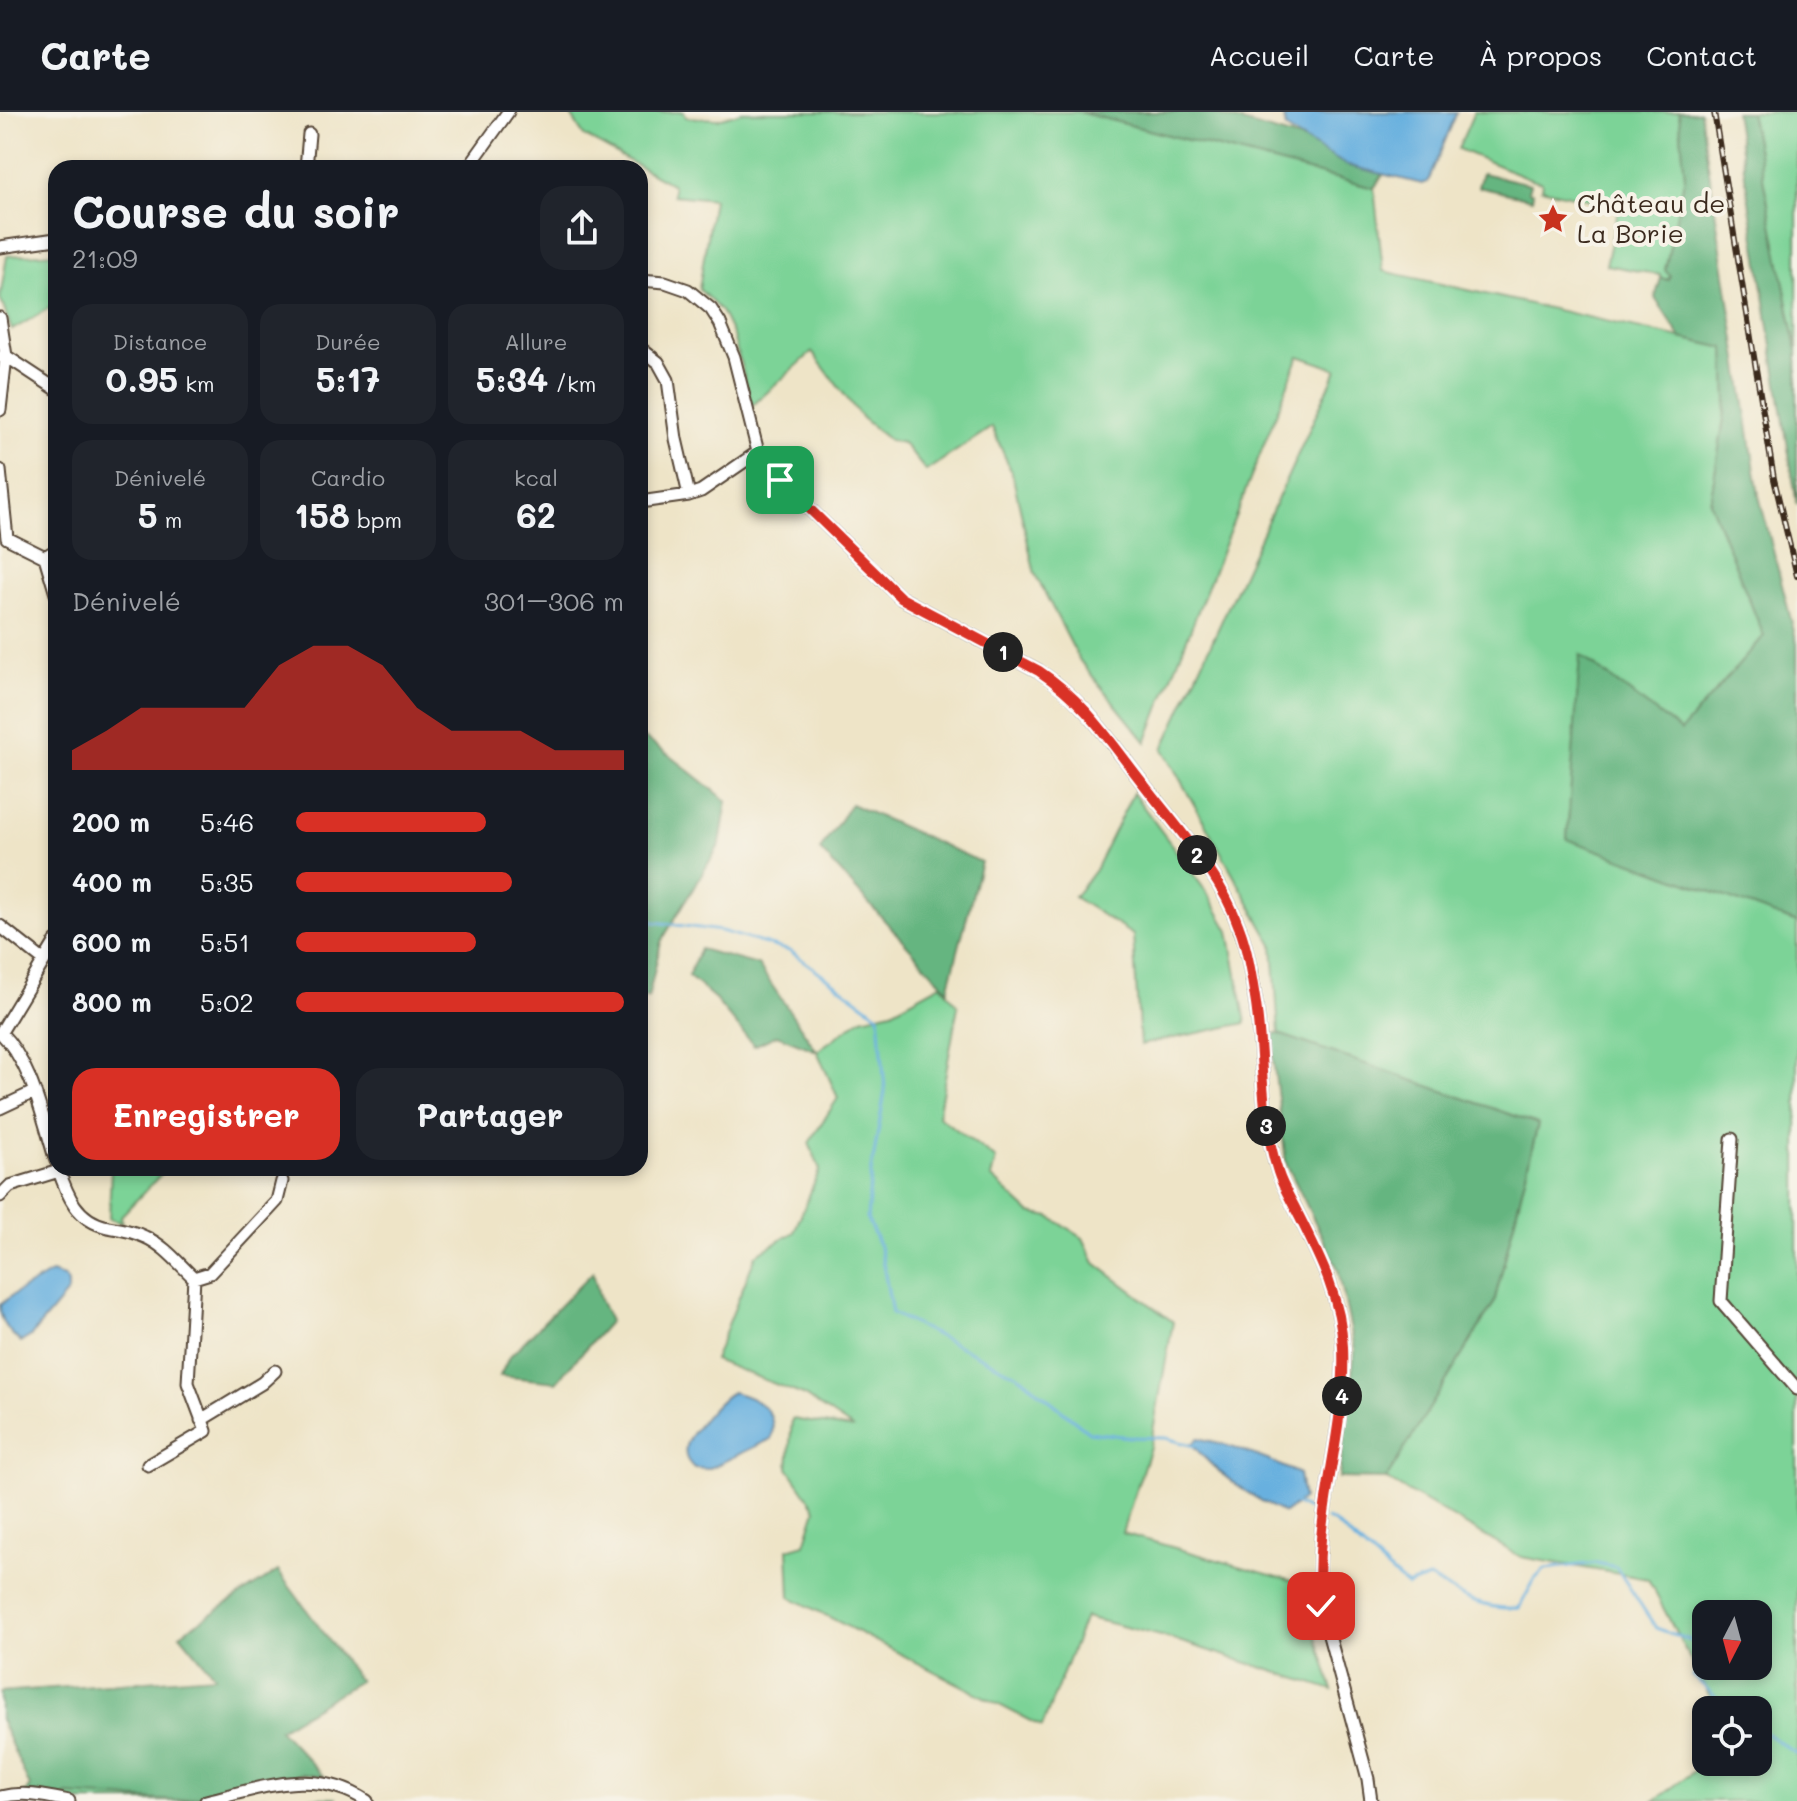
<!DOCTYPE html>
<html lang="fr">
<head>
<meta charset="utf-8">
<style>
  :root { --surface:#171b24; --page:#20242c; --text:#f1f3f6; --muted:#9ea1a6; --line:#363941; --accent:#d93025 }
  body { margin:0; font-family:Mali,sans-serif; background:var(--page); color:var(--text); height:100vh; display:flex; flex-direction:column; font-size:30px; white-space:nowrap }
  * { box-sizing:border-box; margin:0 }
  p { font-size:26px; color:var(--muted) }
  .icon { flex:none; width:44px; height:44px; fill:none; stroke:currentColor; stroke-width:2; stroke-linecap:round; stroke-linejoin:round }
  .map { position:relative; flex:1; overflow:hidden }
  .sheet { position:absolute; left:48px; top:48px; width:600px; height:1016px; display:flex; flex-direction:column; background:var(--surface); border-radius:24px; box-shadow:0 4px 12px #0003 }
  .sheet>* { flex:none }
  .needle { width:52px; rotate:186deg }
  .fabs { position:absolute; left:1692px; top:1488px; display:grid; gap:16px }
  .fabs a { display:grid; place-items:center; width:80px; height:80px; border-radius:16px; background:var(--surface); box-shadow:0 4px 12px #0003; font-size:40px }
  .pin { position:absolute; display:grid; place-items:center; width:68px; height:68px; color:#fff; margin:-34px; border-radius:16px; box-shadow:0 4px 12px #0006 }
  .km { position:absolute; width:40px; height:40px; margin:-20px; border-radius:50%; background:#222; color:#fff; font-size:22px; line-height:40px; text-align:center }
  .round { display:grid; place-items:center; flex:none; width:84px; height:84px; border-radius:24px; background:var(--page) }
  .headline { display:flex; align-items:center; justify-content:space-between; height:136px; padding:0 24px }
  h1 { font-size:44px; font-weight:700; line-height:60px }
  .figures { display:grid; grid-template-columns:repeat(3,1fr); gap:12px; height:136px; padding:8px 24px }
  .figures div { display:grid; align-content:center; border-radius:20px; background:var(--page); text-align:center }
  .figures b { font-size:34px; font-weight:700 }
  .figures small { font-size:22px; font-weight:400 }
  .figures p { font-size:22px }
  .chart { height:224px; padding:16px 24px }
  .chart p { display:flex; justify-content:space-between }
  .chart svg { width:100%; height:144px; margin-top:8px; fill:var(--accent); opacity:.7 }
  .cta { display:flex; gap:16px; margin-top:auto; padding:16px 24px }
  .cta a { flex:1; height:92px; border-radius:24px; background:var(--accent); color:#fff; font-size:32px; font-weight:700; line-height:92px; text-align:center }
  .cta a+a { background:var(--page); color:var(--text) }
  ul { padding:0 24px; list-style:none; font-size:26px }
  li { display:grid; grid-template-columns:128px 96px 1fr; align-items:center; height:60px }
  li i { height:20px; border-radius:10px; background:var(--accent) }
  header { display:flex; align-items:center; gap:48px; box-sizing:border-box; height:112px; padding:0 40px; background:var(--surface); border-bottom:2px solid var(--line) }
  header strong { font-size:38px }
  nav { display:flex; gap:44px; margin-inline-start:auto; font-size:28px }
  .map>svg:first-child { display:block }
  .green { fill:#7cd397; stroke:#5c7e5a; stroke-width:2; fill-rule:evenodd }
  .forest { fill:#65b580; stroke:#50704f; stroke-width:2 }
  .water { fill:#67b0df; stroke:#516d7e; stroke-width:2 }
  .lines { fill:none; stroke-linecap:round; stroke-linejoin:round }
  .stream { stroke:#67b0df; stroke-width:3 }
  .street-casing { stroke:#564637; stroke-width:15 }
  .street { stroke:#fff; stroke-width:11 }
  .rail-casing { stroke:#3b2a1e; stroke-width:6 }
  .rail { stroke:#f7f3e8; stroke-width:3; stroke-dasharray:9; stroke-linecap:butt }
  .route-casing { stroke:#fff; stroke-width:16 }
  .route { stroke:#d93025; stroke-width:10 }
  .labels { text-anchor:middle; stroke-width:8; stroke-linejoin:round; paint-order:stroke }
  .poi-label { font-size:26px; fill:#3b2a1e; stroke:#f7f3e8; text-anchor:start }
</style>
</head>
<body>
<header>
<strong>Carte</strong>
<nav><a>Accueil</a><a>Carte</a><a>À propos</a><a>Contact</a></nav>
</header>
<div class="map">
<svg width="1797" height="1689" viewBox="0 0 1797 1689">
  <rect width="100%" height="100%" fill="#f7f3e8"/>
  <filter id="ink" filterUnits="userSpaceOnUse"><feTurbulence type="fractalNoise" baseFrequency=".0125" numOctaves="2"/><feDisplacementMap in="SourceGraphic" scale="16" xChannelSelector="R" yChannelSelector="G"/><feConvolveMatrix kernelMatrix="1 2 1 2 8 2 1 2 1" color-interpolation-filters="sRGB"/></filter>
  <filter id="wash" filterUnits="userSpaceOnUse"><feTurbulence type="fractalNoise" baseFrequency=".006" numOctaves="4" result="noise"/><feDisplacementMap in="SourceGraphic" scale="32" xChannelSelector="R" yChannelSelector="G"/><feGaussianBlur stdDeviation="1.8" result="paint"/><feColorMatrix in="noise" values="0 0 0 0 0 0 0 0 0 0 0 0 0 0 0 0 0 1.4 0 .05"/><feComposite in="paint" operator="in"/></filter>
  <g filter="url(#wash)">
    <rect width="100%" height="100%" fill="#eee4c7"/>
    <!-- green -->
    <path class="green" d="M569 0H684L686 5 718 7 742 0H1079L1374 76 1383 159 1725 236 1727 289 1710 391 1764 524 1681 619 1581 544 1567 726 1797 811V1689H1654L1706 1650H1758V1598H1717L1648 1467 1521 1445 1386 1367 1494 1191 1538 1013 1279 922 1273 833 1163 637 1337 257 1299 244 1146 630 1080 549 1035 462 1012 361 992 315 926 359 903 331 889 328 862 306 812 240 752 294 733 224 721 199 699 177 713 87 673 83V73L584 24ZM1706 1502H1758V1554H1706Z
      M1474 0H1679L1685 64 1665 158 1670 164 1668 168 1661 166 1660 163 1606 153 1619 94 1541 77 1542 70 1531 67 1458 37Z
      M1750 0H1797V239Z
      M56 141V192L12 218 0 186 7 144Z
      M1133 681 1208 782 1229 819 1246 911 1140 933 1133 823 1074 785 1095 758Z
      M941 872 958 894 938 1004 996 1047 991 1065 1030 1101 1050 1105 1083 1126 1095 1151 1173 1210 1150 1335 1122 1421 1310 1474 1311 1508 1333 1578 1169 1526 1085 1505 1042 1615 790 1485 788 1437 805 1432 816 1397 788 1356 792 1307 854 1317 803 1283 714 1248 756 1143 794 1120 820 1057 809 1031 838 986 817 939 862 906 892 899Z
      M111 1056H167L121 1104 122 1111 109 1107Z
      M66 1683 336 1686 335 1689H64Z"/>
    <!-- forest -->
    <path class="forest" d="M1079 0H1208L1390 53 1374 76Z
      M1679 0H1700L1759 384 1797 531V811L1567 727 1580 543 1681 619 1764 524 1710 391 1727 289 1725 236 1681 226 1655 186 1661 166 1668 168 1670 164 1665 158 1685 65Z
      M1735 0H1750L1797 239V393Z
      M1482 61 1530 72 1528 79 1533 81 1532 87 1478 75Z
      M640 623 672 645 727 689 720 732 661 830 648 886H640Z
      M851 692 981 750 948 878 820 738Z
      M700 837 758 853 817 939 777 923 754 934 713 885 688 864Z
      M1270 922H1279L1538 1012 1494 1191 1386 1367 1339 1366 1355 1237 1338 1157 1286 1051Z
      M593 1160 600 1188 610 1209 556 1270 500 1264 509 1245Z
      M278 1459 359 1569 279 1617 324 1665 302 1662 177 1689 66 1683 64 1689H18L30 1675 0 1607V1580L215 1564 180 1522Z"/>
    <!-- water -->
    <path class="water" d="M1283 0H1457L1428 70 1422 72 1346 53 1286 17Z
      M51 1161 64 1165 68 1171V1180L31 1224 21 1230C9 1221 0 1208 0 1193L11 1184Z
      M732 1280C757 1286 779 1298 771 1327L708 1357 694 1356C687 1349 684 1344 686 1334 689 1321 720 1286 732 1280Z
      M1198 1326C1234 1334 1266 1346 1299 1362L1303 1387 1284 1401C1248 1383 1218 1363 1192 1332Z"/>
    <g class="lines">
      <!-- stream -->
      <path class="stream" d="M640 808 721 819 790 839 879 903 885 979 871 1060 867 1107 880 1135 892 1201 1021 1265 1089 1320 1130 1325 1166 1326 1194 1334
        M1294 1391 1320 1404
        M1327 1407 1336 1412 1407 1474 1429 1466C1462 1485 1480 1498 1519 1496L1535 1467 1545 1457 1597 1451 1616 1455 1656 1516 1706 1534
        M1706 1542 1693 1564 1730 1598
        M1758 1616 1797 1642"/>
    </g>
  </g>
  <g filter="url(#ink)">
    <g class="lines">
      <!-- street casing -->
      <g class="street-casing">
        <path id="street" d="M306 56 309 22
          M468 56 508 0
          M0 135 56 127
          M640 168 665 170 688 178 711 197 720 211 734 245 758 340 780 368 901 486 1039 559C1086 590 1111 631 1145 674 1178 717 1221 763 1239 815 1248 838 1252 867 1256 892 1264 948 1260 1005 1278 1060 1282 1073 1290 1086 1296 1098 1318 1142 1341 1185 1343 1235 1347 1322 1311 1407 1321 1494L1368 1667 1371 1689
          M0 206 6 244 0 298
          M640 236 658 250 668 268 676 327 689 383
          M1 245 6 244 56 277
          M0 358 7 426
          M640 390 689 383 701 379 758 340
          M7 426 45 445
          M45 445 56 482
          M45 445 56 438
          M0 814 43 848
          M0 920C33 953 42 1005 56 1049
          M1 920 56 829
          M0 996 34 980
          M1732 1027 1721 1189 1797 1277
          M58 1056C67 1083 77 1109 108 1115 121 1117 133 1119 145 1125 164 1133 179 1152 194 1166L210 1161 277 1089 282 1069
          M0 1084 10 1074 59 1059
          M201 1308 262 1271 275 1259
          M148 1353 206 1319 188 1271 194 1166
          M0 1685C24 1679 45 1684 69 1689
          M206 1689C262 1676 314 1654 367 1689"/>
      </g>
      <!-- street -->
      <use href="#street" class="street"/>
      <!-- rail casing -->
      <g class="rail-casing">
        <path id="rail" d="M1714 0 1774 367 1797 464"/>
      </g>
      <!-- rail -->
      <use href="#rail" class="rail"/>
    </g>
  </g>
  <g class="lines" filter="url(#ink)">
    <!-- route casing -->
    <g class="route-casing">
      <path id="route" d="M780 368 901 486 1039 559C1087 591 1110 630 1145 674 1178 717 1221 763 1239 815 1248 838 1252 867 1256 892 1264 948 1260 1005 1278 1060 1282 1073 1290 1086 1296 1098 1318 1142 1341 1185 1343 1235 1347 1322 1311 1407 1321 1494"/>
    </g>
    <!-- route -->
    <use href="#route" class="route"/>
  </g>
  <!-- icons -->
  <defs>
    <g id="sight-bare" transform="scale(2.4)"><path d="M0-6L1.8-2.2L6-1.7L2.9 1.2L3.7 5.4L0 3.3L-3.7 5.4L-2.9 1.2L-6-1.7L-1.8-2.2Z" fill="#c8321e" stroke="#f7f3e8" stroke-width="2.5" paint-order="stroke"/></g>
  </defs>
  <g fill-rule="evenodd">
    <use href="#sight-bare" x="1553" y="107"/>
  </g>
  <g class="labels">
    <!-- poi labels -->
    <g class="poi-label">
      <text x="1577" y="101">Château de<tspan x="1577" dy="30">La Borie</tspan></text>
    </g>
  </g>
</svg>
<div class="fabs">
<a><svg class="needle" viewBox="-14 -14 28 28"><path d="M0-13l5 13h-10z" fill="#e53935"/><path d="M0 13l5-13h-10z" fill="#9ea1a6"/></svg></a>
<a><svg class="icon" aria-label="locate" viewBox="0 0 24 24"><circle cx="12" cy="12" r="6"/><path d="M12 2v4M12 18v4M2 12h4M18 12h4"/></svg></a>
</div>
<div class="pin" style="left:780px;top:368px;background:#1e9e55"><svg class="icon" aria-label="arrive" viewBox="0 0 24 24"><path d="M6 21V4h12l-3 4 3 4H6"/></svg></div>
<div class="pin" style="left:1321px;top:1494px;background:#d93025"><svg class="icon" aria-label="check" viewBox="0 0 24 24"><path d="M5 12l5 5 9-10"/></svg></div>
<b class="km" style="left:1003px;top:540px">1</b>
<b class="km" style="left:1197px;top:743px">2</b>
<b class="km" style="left:1266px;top:1014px">3</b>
<b class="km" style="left:1342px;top:1284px">4</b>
<section class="sheet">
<div class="headline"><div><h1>Course du soir</h1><p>21:09</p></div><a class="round"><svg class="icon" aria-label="share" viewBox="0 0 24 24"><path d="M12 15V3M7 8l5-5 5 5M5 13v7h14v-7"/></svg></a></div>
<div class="figures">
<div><p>Distance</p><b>0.95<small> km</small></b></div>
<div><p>Durée</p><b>5:17</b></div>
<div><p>Allure</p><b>5:34<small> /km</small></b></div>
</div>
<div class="figures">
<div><p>Dénivelé</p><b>5<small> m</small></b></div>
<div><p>Cardio</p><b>158<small> bpm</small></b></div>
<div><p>kcal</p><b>62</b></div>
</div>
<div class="chart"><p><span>Dénivelé</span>301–306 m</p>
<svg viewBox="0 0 160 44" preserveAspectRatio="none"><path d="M0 44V38L10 32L20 25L30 25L40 25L50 25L60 12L70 6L80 6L90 12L100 25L110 32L120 32L130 32L140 38L150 38L160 38V44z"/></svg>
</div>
<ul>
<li><b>200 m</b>5:46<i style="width:58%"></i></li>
<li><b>400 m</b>5:35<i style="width:66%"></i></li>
<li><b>600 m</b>5:51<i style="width:55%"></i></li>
<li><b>800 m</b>5:02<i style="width:100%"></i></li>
</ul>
<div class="cta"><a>Enregistrer</a><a>Partager</a></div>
</section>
</div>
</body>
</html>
